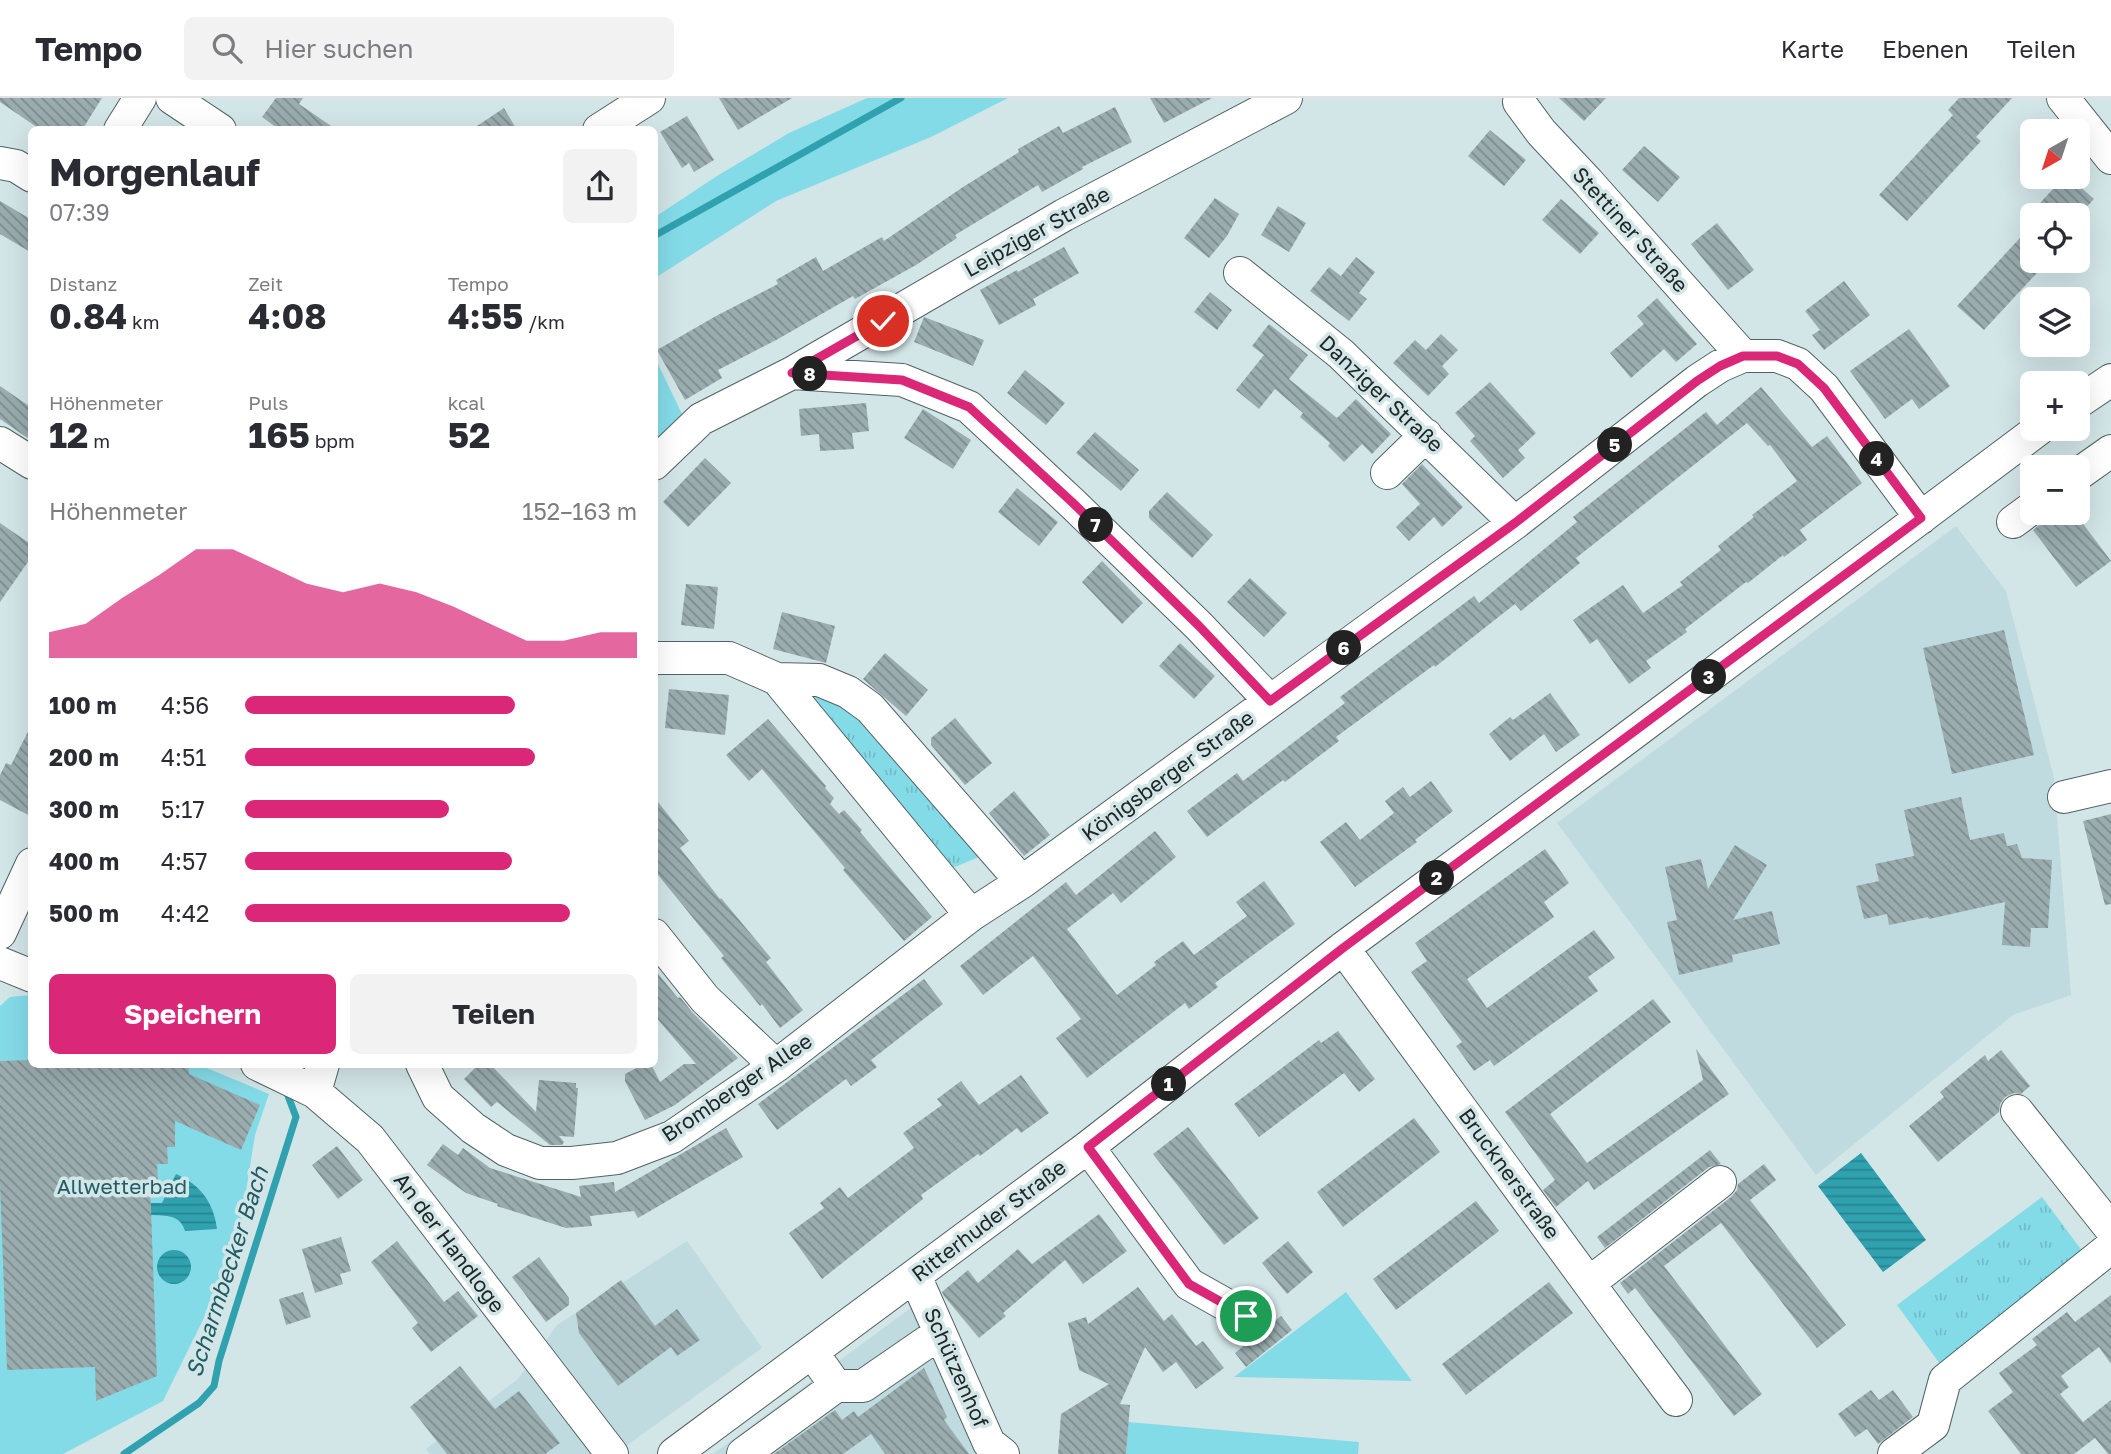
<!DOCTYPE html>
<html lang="de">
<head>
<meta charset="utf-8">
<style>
  :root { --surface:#fff; --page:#f2f2f3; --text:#2b2b33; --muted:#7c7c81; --line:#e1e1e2; --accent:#db2777 }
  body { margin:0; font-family:"Golos Text",sans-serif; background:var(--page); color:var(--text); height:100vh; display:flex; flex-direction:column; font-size:26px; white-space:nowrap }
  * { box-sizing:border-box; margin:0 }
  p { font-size:23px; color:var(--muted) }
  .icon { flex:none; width:38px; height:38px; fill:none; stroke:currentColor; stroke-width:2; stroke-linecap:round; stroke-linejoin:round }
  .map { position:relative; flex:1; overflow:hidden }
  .panel { position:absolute; left:28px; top:28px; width:630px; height:942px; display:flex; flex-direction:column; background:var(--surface); border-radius:10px; box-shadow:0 7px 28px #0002 }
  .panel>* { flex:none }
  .needle { width:46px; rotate:219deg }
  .fabs { position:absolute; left:2020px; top:21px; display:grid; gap:14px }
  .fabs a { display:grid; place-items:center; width:70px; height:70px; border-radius:10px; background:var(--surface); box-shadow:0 7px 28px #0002; font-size:35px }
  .pin { position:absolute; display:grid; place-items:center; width:60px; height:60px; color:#fff; margin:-30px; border:4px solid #fff; border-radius:50%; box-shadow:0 2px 7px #0007 }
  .km { position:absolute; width:35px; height:35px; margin:-18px; border-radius:50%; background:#222; color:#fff; font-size:19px; line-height:35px; text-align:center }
  .round { display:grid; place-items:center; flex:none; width:74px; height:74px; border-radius:10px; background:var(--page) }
  .head { display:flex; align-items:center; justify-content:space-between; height:119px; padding:0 21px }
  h1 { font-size:38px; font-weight:700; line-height:52px }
  .figures { display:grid; grid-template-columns:repeat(3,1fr); gap:10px; height:119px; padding:7px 21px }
  .figures div { display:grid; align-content:center }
  .figures b { font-size:35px; font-weight:700 }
  .figures small { font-size:19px; font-weight:400 }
  .figures p { font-size:19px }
  .chart { height:196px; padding:14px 21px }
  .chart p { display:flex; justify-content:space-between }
  .chart svg { width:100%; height:126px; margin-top:7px; fill:var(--accent); opacity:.7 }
  .button { display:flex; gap:14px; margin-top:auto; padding:14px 21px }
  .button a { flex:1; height:80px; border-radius:10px; background:var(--accent); color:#fff; font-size:28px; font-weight:700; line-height:80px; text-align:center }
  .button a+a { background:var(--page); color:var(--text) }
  ul { padding:0 21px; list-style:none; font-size:23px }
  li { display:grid; grid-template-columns:112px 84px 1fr; align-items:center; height:52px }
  li i { height:18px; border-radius:9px; background:var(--accent) }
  header { display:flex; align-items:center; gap:42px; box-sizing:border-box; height:98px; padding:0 35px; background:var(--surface); border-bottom:2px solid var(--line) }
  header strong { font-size:33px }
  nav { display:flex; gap:38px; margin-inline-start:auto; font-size:24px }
  .search { width:490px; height:63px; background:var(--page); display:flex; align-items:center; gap:18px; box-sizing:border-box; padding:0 24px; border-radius:10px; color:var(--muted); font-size:26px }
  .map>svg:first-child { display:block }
  .built { fill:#bfdbdf }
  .grass { fill:url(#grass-tufts) }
  .park { fill:#84dbe8 }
  .water { fill:url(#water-rules) }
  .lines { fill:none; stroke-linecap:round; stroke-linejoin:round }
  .stream { stroke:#30a1af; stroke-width:7 }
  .building { fill:url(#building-back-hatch) }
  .minor-casing { stroke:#536365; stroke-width:34 }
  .minor { stroke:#fff; stroke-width:32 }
  .route-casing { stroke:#fff; stroke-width:14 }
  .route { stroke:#db2777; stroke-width:9 }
  .labels { text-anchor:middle; stroke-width:7; stroke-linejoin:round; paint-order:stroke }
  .street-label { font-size:21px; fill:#202728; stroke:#d2e5e7 }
  .park-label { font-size:21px; fill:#225d65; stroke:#d2e5e7 }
  .water-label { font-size:23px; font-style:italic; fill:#215c64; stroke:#d2e5e7 }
</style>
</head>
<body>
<header>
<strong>Tempo</strong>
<div class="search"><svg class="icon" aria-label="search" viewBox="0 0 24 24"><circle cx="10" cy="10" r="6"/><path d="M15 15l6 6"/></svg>Hier suchen</div>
<nav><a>Karte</a><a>Ebenen</a><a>Teilen</a></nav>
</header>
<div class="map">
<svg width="2111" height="1356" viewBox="0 0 2111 1356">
  <defs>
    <pattern id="grass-tufts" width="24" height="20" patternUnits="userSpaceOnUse" patternTransform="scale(1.75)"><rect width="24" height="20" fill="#84dbe8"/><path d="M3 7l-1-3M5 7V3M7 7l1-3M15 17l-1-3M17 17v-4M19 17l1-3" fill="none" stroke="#72bcc7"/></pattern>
    <pattern id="water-rules" width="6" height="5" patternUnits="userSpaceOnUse" patternTransform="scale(1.75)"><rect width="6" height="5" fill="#30a1af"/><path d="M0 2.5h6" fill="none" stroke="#28838e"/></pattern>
    <pattern id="building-back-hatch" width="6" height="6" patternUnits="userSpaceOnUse" patternTransform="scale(1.75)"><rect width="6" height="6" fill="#9aacae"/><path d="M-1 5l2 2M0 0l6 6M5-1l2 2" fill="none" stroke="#7d8c8e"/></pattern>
  </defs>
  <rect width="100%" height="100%" fill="#d2e5e7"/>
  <!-- built -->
  <path class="built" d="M1956 428 2006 493 2054 680 2071 897 2013 917 1816 1077 1557 725Z
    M687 1143 762 1250 615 1356H430L426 1351 518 1281 557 1227Z
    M912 1209 979 1352 973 1356H713Z"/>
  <!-- grass -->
  <path class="grass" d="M832 593 979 759 955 769 937 767 794 597Z
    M2042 1099 2086 1158 1940 1266 1897 1207Z"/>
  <!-- park -->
  <path class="park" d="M867 0H1008L931 39 776 103 655 180V119L717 78 789 35Z
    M654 258 683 318 654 349Z
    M31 897 32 966H197L269 996 255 1037 236 1155 163 1303 63 1356H0V908L10 899Z
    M1346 1194 1412 1283 1234 1279Z
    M1128 1324 1359 1344 1358 1356H1126Z"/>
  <!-- water -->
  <path class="water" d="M1861 1055 1926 1142 1883 1174 1818 1088Z
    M176 1076C200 1086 214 1105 217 1131L185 1133C180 1116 166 1118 151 1117V1105H162Z
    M157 1169a17 17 0 1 1 34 0a17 17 0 1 1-34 0Z"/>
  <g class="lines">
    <!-- stream -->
    <path class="stream" d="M654 138 901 0
      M124 1356 199 1305 214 1288 219 1263 296 1019 285 990"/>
  </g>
  <!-- building -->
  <path class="building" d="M0 0H102L82 32H41L0 4Z
    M276 0H303L299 6 337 32H280L262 19Z
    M719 0H792L738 32Z
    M1150 0H1212L1164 25Z
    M1559 0H1606L1584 23Z
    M1959 0H2012L1976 39 1981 43 1907 123 1879 97 1953 17 1948 12Z
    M1115 9 1132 44 1082 69 1083 71 1042 94 1038 87 955 137 957 140 916 167 855 201 853 198 778 241 718 272 722 280 685 302 657 252 716 218 778 186 776 182 816 159 823 173 882 139 884 143 963 89 1019 54 1018 51 1059 28 1063 35Z
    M504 10 517 32H471Z
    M687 18 714 62 694 74 689 65 682 70 660 34Z
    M1490 32 1526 62 1504 88 1468 58Z
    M1644 48 1680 79 1658 104 1622 72Z
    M2064 79H2069L2094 101 2079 117H2029Z
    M1215 100 1239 116 1227 138 1209 160 1184 140Z
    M1561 101 1599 135 1580 156 1542 122Z
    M0 103 32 122V155L0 136Z
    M1278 108 1306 125 1289 154 1261 137Z
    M1717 125 1754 172 1728 192 1691 146Z
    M2032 127V163H2048L1984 232 1957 208Z
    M1064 149 1079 175 1033 201 1036 207 999 227 980 192 1017 172 1018 174Z
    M1356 159 1375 174 1359 195 1367 201 1349 223 1310 193 1329 169 1341 178Z
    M1844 183 1870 217 1824 252 1812 237 1820 232 1805 213Z
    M1210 194 1232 212 1217 232 1194 214Z
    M1657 200 1697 246 1676 264 1664 251 1631 280 1610 255 1644 226 1637 218Z
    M924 219 984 242 973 268 914 244Z
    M1269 226 1308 257 1289 281 1337 320 1356 301 1391 336 1372 356 1362 346 1344 364 1328 348 1330 345 1300 319 1303 315 1275 291 1259 311 1236 292 1264 257 1252 248Z
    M1909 231 1950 288 1919 311 1912 301 1885 321 1850 273Z
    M1441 236 1458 252 1442 268 1449 276 1428 298 1393 265 1415 242 1426 252Z
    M1025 272 1065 305 1046 327 1007 295Z
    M1490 284 1536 335 1518 352 1525 360 1503 380 1470 343 1475 338 1455 315Z
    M0 288 32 310V343L0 321Z
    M1761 289 1812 349 1827 338 1862 385 1800 432 1807 442 1784 459 1783 457 1748 485 1746 484 1685 531 1687 534 1646 563 1651 570 1629 586 1597 541 1590 546 1573 522 1623 487 1643 515 1683 487 1680 484 1721 452 1718 448 1754 419 1752 417 1797 383 1770 347 1768 348 1747 325 1576 460 1580 465 1521 513 1515 506 1435 569 1434 567 1336 639 1339 643 1285 684 1283 682 1207 739 1187 713 1237 675 1243 683 1345 605 1340 599 1474 498 1479 505 1577 424 1573 419 1706 314 1717 327Z
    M866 305 869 333 852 335 854 351 820 353 819 336 801 338 799 311Z
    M923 311 971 342 953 371 904 340Z
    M1095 334 1139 372 1121 393 1076 355Z
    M705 360 731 385 688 429 663 404Z
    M1422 366 1463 409 1442 429 1434 419 1409 443 1396 429 1420 406 1402 386Z
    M1017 390 1058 424 1039 448 998 414Z
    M1167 394 1213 437 1192 460 1149 420V413Z
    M2050 415H2075L2111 463 2076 489 2033 432 2043 424Z
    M0 425 32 447V458L0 504Z
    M1102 463 1143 505 1122 526 1082 484Z
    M1250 480 1287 515 1264 539 1227 504Z
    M686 486 718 489 714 531 681 527Z
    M782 514 835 528 826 565 773 551Z
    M2004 532 2034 657 1952 676 1923 550Z
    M1180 545 1215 578 1194 601 1159 568Z
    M885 555 928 592 906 618 863 581Z
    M669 591 729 597 725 637 665 630Z
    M1550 595 1580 637 1556 654 1544 636 1510 663 1489 636 1510 619 1513 622Z
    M955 620 992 665 965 687 931 647V640Z
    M768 621 826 688 825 690 834 700 830 706 839 716 844 712 862 732 860 734 932 819 904 843 843 772 845 770 762 671 749 683 726 657Z
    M32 626V719L0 702V677L6 665 11 667Z
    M1431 683 1453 713 1415 742 1417 744 1355 789 1320 744 1346 724 1360 742 1394 715 1385 703 1403 689 1410 699Z
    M1014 693 1050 737 1024 758 989 715Z
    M654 699 689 743 680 750 720 801 721 800 771 860 766 864 803 912 780 930 762 906 760 908 721 860 724 858 654 772Z
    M1961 699 1970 742 2004 735 2007 748 2017 746 2022 760 2052 762 2048 830H2031L2030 849 2002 847 2005 804 1929 821 1928 819 1889 827 1887 816 1864 821 1856 788 1879 783 1875 766 1914 758 1904 712Z
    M2111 716V806L2105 807 2083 723Z
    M1155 733 1176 759 1121 805 1113 795 1067 831 1117 897 1156 867 1154 864 1183 843 1194 857 1247 818 1236 804 1264 783 1295 826 1215 885 1218 889 1189 911 1185 905 1087 980 1056 940 1081 921 1033 858 983 897 960 868 1066 784 1076 797Z
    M1735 747 1767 767 1733 822 1772 813 1780 846 1732 857 1733 864 1679 877 1667 824 1677 822 1665 769 1701 761 1708 791Z
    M1545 751 1569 785 1544 804 1554 819 1467 881 1487 910 1594 832 1615 860 1588 879 1598 893 1494 968 1490 962 1474 973 1456 948 1462 944 1411 874 1427 863 1415 845Z
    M654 871 678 900 680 899 692 914 738 960 675 1007 645 1022 625 983V976L644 966H651L660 984 684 966H696L654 917Z
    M924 881 943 906 871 962 877 969 851 988 846 981 777 1032 758 1006Z
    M1653 901 1671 924 1550 1016 1587 1065 1703 982 1696 951 1729 996 1594 1092 1588 1083 1556 1109 1543 1092 1555 1082 1505 1014Z
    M1338 933 1375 981 1359 994 1344 975 1259 1039 1234 1006 1319 942 1321 945Z
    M2001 952 2030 988 2021 996 2014 995 2005 999 2000 1006 1999 1014 1938 1064 1909 1028 1944 999 1940 994 1985 957 1988 963Z
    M32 962V966H188L189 976 260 1007 241 1052 175 1023V1049H167L168 1066H157L158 1083H150L157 1278 96 1303 95 1269 7 1272 0 1085V963Z
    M479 966H490L536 1014 539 982 576 985V990H578L574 1039 559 1038 564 1044 562 1047H550L497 1004 491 1009 464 981Z
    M1021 977 1049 1015 1021 1035 1017 1030 980 1058 978 1056 921 1097 923 1101 822 1181 789 1135 824 1110 820 1105 840 1089 848 1100 914 1050 903 1035 942 1007 937 1001 961 983 979 1007Z
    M1414 1020 1440 1054 1343 1129 1317 1094Z
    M1188 1029 1259 1120 1224 1147 1153 1056Z
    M726 1030 743 1059 638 1120 634 1113 590 1118 592 1128 566 1130 497 1108 498 1106 466 1095 427 1067 443 1046 458 1057 463 1050 490 1070 581 1099 579 1088 614 1084 615 1094Z
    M337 1048 363 1082 338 1101 312 1067Z
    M1710 1052 1721 1066 1709 1069 1605 1150 1597 1139Z
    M1764 1066 1776 1082 1750 1102 1846 1227 1817 1250 1721 1125 1664 1168 1762 1296 1734 1318 1635 1190 1628 1196 1620 1185 1731 1099 1737 1092 1738 1086Z
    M1476 1103 1499 1133 1396 1212 1373 1181Z
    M1099 1116 1127 1153 1083 1186 1065 1162 1003 1215 1006 1218 979 1240 944 1198 942 1194 968 1172 978 1185 1018 1151 1032 1166Z
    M341 1139 351 1173 340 1176 343 1186 315 1195 302 1151Z
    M397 1143 444 1204 458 1193 478 1218 431 1254 412 1230 418 1225 371 1164Z
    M1288 1143 1313 1174 1287 1196 1262 1165Z
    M539 1159 569 1200V1207L546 1224 512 1179Z
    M621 1182 655 1228 677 1211 700 1242 677 1258 671 1249 618 1288 579 1235 576 1215Z
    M1549 1184 1573 1215 1466 1297 1442 1266Z
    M1138 1189 1164 1223 1172 1216 1196 1248 1203 1243 1224 1270 1196 1291 1176 1264 1163 1274 1145 1249 1120 1306 1130 1307 1126 1356H1058L1061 1316 1109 1286 1079 1272 1068 1225 1086 1219 1088 1226Z
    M303 1194 311 1219 286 1227 279 1201Z
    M2111 1197V1266L2099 1249 2061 1278 2069 1289 2060 1296 2083 1324 2111 1302V1356H2108L2095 1340 2074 1356H2021L1988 1313 2013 1294 1999 1275 2037 1247 2032 1241 2067 1214 2075 1224Z
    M1281 1218 1292 1232 1246 1269 1235 1255Z
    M460 1268 495 1311 519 1293 560 1345 545 1356H447L410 1309Z
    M924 1270 947 1319 944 1322 969 1356H885L871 1336 843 1356H774L835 1312 842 1322 854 1313 858 1319Z
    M1871 1292 1879 1302 1893 1292 1913 1319 1878 1346 1867 1331 1855 1339 1838 1316Z"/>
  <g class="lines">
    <!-- minor casing -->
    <g class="minor-casing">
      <path id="minor" d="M172 0 220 32
        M2063 0 2111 60
        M1519 4 1541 34 1588 84 1743 258
        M120 32 140 0
        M599 32 649 0
        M0 65 16 68 32 78
        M1240 175 1341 256 1515 425
        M792 275 1064 117 1286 0
        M2077 305 2111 282
        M0 345 32 365
        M654 366 701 321 792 275 902 282 969 309 1073 406 1199 528 1270 603
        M1387 375 1426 337
        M2077 377 2111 353
        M2013 424 2032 410
        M654 560H729L777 581 971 817
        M777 581 819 582 848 594 870 610 1022 784
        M2064 699 2111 688
        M0 835 32 766
        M654 837 705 901 776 968
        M1343 850 1613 1218 1676 1302
        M0 865 32 878
        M257 966 315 994 370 1041 612 1356
        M422 966 438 999 473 1030 506 1052 540 1065H572L617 1060 672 1039 776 968 971 817 1022 784 1515 425 1697 283 1720 268 1743 258H1777L1798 266 1824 290 1921 420
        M315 994 323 966
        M2017 1013 2111 1131
        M1088 1049 1189 1186 1246 1218
        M915 1178 989 1345 1003 1356
        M1589 1185 1720 1084
        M812 1254 836 1288H863L940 1235
        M674 1356 1088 1049 1343 850 1611 652 2039 331
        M743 1356 836 1288
        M1894 1356 1933 1327 1945 1282 2111 1149"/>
    </g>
    <!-- minor -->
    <use href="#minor" class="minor"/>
  </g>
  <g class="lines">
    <!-- route casing -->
    <g class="route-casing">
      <path id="route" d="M883 223 792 275 902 282 969 309 1073 405 1199 528 1270 603 1515 425 1697 283 1720 268 1743 258H1777L1798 266 1824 290 1921 420 1343 850 1088 1049 1189 1186 1246 1218"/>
    </g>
    <!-- route -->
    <use href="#route" class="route"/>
  </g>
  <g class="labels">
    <!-- street labels -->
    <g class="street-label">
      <text transform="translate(1630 132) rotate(48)" y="7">Stettiner Straße</text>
      <text transform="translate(1037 134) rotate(-29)" y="7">Leipziger Straße</text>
      <text transform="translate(1381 296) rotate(43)" y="7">Danziger Straße</text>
      <text transform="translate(1168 678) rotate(-36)" y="7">Königsberger Straße</text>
      <text transform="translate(737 990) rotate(-34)" y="7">Bromberger Allee</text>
      <text transform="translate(1509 1076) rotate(54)" y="7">Brucknerstraße</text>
      <text transform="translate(989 1123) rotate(-37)" y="7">Ritterhuder Straße</text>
      <text transform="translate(449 1145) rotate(53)" y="7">An der Handloge</text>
      <text transform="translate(956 1270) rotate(66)" y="7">Schützenhof</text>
    </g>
    <!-- park labels -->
    <g class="park-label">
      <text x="122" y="1096">Allwetterbad</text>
    </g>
    <!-- water labels -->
    <g class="water-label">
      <text transform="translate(227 1174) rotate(-72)" y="8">Scharmbecker Bach</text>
    </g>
  </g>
</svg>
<div class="fabs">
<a><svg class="needle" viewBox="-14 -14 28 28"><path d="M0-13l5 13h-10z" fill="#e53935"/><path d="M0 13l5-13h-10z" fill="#7c7c81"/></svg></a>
<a><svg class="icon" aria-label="locate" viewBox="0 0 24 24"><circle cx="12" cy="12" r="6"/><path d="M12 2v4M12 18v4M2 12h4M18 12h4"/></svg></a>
<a><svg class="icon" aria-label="layers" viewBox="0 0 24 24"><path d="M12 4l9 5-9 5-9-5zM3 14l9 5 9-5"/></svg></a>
<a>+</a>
<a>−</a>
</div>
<div class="pin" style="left:1246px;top:1218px;background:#1e9e55"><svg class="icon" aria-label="arrive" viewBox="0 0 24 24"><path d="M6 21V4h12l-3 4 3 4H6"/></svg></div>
<div class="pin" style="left:883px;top:223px;background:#d93025"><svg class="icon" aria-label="check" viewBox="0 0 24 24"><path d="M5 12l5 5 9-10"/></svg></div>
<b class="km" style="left:1169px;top:986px">1</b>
<b class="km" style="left:1437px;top:780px">2</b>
<b class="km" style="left:1709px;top:579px">3</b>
<b class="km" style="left:1877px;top:361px">4</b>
<b class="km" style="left:1615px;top:347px">5</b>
<b class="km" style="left:1344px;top:550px">6</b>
<b class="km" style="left:1096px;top:427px">7</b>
<b class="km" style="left:810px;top:276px">8</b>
<section class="panel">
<div class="head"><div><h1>Morgenlauf</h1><p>07:39</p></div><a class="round"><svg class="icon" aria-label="share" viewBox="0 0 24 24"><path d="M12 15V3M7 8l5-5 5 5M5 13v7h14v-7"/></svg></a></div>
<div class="figures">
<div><p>Distanz</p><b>0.84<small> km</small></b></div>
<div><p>Zeit</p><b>4:08</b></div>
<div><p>Tempo</p><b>4:55<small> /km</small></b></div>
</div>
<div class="figures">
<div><p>Höhenmeter</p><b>12<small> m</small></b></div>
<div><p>Puls</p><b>165<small> bpm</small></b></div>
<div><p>kcal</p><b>52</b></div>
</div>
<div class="chart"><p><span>Höhenmeter</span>152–163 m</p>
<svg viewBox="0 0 160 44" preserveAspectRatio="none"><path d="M0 44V35L10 32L20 23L30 15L40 6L50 6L60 12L70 18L80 21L90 18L100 21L110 26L120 32L130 38L140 38L150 35L160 35V44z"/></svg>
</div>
<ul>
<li><b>100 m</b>4:56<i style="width:69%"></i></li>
<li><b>200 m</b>4:51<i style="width:74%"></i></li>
<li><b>300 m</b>5:17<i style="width:52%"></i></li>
<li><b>400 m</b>4:57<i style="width:68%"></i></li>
<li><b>500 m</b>4:42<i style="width:83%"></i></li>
</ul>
<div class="button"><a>Speichern</a><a>Teilen</a></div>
</section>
</div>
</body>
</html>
